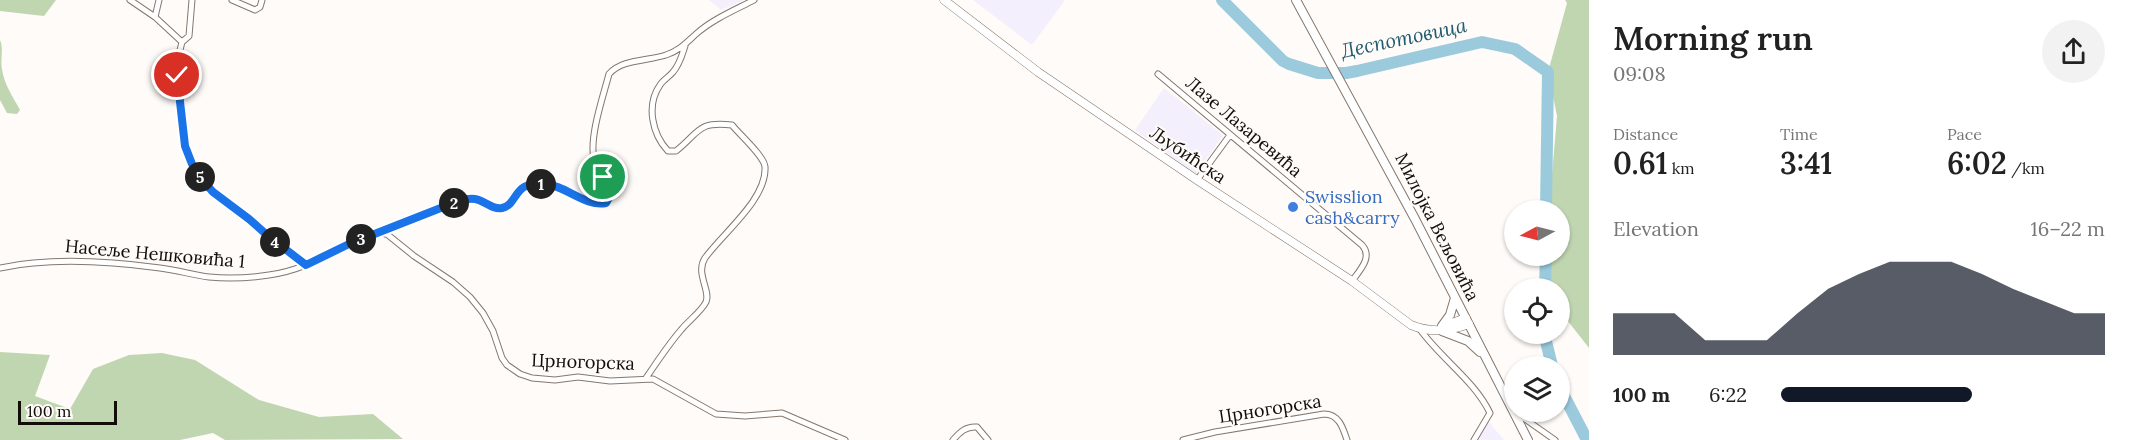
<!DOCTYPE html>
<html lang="en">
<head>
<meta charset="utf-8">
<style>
  :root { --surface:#fff; --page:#f2f2f2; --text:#222; --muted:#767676; --accent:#111827 }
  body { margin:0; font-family:Lora,serif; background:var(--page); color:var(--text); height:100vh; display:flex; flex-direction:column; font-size:22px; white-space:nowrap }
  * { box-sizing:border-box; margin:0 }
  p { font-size:20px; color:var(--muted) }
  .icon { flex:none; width:33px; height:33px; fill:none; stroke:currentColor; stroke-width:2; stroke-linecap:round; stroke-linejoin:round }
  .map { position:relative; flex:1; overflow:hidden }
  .details { display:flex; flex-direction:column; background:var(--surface); width:540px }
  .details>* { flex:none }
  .needle { width:39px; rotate:263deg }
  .tools { position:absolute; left:1504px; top:200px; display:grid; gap:12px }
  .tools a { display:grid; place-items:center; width:66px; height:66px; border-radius:50%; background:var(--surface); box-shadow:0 2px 4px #0004; font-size:30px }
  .scale { position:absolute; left:18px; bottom:15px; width:99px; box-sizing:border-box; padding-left:6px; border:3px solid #120d09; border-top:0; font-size:16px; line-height:21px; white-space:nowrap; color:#120d09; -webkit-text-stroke:4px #fefbf8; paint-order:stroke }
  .pin { position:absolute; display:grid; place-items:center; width:51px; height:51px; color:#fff; margin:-26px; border:3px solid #fff; border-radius:50%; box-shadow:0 2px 6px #0007 }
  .km { position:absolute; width:30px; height:30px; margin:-15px; border-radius:50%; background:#222; color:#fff; font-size:16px; line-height:30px; text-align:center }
  .round { display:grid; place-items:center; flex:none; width:63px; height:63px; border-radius:32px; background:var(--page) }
  .head { display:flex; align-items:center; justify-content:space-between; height:102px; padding:0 24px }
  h1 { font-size:33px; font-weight:600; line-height:45px }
  .figures { display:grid; grid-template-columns:repeat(3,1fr); gap:9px; height:102px; padding:6px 24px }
  .figures div { display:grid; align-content:center }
  .figures b { font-size:30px; font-weight:600 }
  .figures small { font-size:16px; font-weight:400 }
  .figures p { font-size:16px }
  .chart { height:168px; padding:12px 24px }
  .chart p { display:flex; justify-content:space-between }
  .chart svg { width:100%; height:108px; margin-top:6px; fill:var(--accent); opacity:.7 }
  ul { padding:0 24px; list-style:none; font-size:20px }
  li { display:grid; grid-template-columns:96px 72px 1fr; align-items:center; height:45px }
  li i { height:15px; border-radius:8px; background:var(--accent) }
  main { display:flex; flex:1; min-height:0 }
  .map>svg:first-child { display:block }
  .industrial { fill:#f3effd }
  .forest { fill:#c0d6b0 }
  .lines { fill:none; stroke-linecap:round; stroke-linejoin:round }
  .river { stroke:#9bcadd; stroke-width:12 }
  .street-casing { stroke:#86776c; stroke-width:7 }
  .secondary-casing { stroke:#86776c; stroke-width:9 }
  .primary-casing { stroke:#86776c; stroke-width:10 }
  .street { stroke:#fff; stroke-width:5 }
  .secondary { stroke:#fff; stroke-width:8 }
  .primary { stroke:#fff; stroke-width:8 }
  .route-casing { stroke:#fff; stroke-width:12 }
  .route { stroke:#1a73e8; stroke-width:8 }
  .shop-dot { fill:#3f7fe0; stroke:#fefbf8; stroke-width:2 }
  .labels { text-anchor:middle; stroke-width:4.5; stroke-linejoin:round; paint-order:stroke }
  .street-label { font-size:18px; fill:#120d09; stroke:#fefbf8 }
  .shop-label { font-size:18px; fill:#366cbe; stroke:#fefbf8; text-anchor:start }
  .water-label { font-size:20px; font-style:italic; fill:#205c71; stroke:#fefbf8 }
</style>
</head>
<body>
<main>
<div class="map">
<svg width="1589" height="440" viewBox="0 0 1589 440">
  <rect width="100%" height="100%" fill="#fefbf8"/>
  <!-- industrial -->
  <path class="industrial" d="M709 0H744L721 10Z
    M973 0H1065L1032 45Z
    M1164 88 1223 135 1196 174 1135 130Z
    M1489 422 1504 440H1478Z"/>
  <!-- forest -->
  <path class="forest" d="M0 0H56L44 16 0 11Z
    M1565 0H1589V348L1560 311V288L1541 287 1544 255H1560V210H1549L1557 116 1548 72 1567 3Z
    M0 40C4 49 0 59 2 69 4 84 13 97 20 110L17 114 7 113 0 100Z
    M0 352 50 355 35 396 70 409 93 369 129 355 162 353 195 360 259 400 319 417 373 414 403 439 225 440 213 433 180 440H0Z"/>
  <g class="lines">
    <!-- river -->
    <path class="river" d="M1222 0 1283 61 1289 64 1318 73H1346L1357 71 1482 42 1515 49 1548 72 1546 210
      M1545 288 1546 255
      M1544 333 1552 366
      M1560 388 1587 440"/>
    <!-- street casing -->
    <g class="street-casing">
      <path id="street" d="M130 0 155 17 182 42
        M192 0 189 36 182 42 178 58 177 75 185 145 192 164 213 192 249 219 267 235 306 265
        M232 0 255 10 260 7 262 0
        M155 17 159 0
        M1158 74 1362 245C1373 257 1360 270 1352 281
        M1197 180 1230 135
        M379 232 464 200C480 198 493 211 504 207 510 204 512 198 516 193 525 181 541 182 554 185 573 189 586 207 606 203L612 193C608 181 598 172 594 159 589 137 603 97 609 74 622 59 648 61 666 55 679 51 687 42 696 34 713 19 735 10 754 0
        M0 268C51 257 108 261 160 268 177 270 193 275 209 277 228 279 250 278 269 275 308 270 343 246 379 232L388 235 414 256 453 282 470 297 483 313 493 331 502 358 507 365 520 374 532 378 555 380 578 377 610 381 653 379 716 414 745 416 782 413 845 440
        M1419 328C1440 358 1474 380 1490 413L1474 440
        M646 378C657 362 668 345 681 330 688 321 701 312 706 302 711 291 695 273 705 258 723 233 767 199 765 167 765 157 739 134 732 125 697 121 700 132 676 151H668C652 134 646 105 660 85 663 80 669 77 673 72 680 64 682 55 685 46
        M1516 415 1525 419 1555 440
        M953 440C960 432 966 426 977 427L988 440
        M1183 440 1215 432 1324 414C1339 414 1343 428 1347 440"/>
    </g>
    <!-- secondary casing -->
    <g class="secondary-casing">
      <path id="secondary" d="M944 0 1038 72 1197 180 1352 281 1411 325C1430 333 1450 331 1469 324
        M1443 326 1466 318"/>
    </g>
    <!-- primary casing -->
    <g class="primary-casing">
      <path id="primary" d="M1296 0 1415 219 1528 440
        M1442 326 1450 315 1455 298
        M1442 331 1468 341 1480 352"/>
    </g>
    <!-- street -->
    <use href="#street" class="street"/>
    <!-- secondary -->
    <use href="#secondary" class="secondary"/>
    <!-- primary -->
    <use href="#primary" class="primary"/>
  </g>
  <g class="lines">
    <!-- route casing -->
    <g class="route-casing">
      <path id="route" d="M177 75 185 146 192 164 202 180 213 192 249 219 267 235 306 265 349 244 456 202C462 200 470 198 475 199 484 200 492 210 502 208 519 204 512 181 544 184 566 185 584 207 606 203L612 193 610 186 603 177"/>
    </g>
    <!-- route -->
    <use href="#route" class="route"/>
  </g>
  <!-- markers -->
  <circle class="shop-dot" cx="1293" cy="207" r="6"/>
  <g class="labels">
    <!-- street labels -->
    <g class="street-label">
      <text transform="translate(1244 127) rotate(40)" y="6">Лазе Лазаревића</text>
      <text transform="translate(1188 155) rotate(34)" y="6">Љубићска</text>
      <text transform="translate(1437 227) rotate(63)" y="6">Милојка Вељовића</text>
      <text transform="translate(155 254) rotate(5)" y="6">Насеље Нешковића 1</text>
      <text transform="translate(583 362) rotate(2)" y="6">Црногорска</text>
      <text transform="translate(1270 409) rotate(-9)" y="6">Црногорска</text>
    </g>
    <!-- shop labels -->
    <g class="shop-label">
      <text x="1305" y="203">Swisslion<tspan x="1305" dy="21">cash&amp;carry</tspan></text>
    </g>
    <!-- water labels -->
    <g class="water-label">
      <text transform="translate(1404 38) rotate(-12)" y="7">Деспотовица</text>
    </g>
  </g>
</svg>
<div class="tools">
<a><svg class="needle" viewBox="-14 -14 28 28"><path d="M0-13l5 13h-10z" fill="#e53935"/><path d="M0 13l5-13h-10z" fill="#767676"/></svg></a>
<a><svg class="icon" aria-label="locate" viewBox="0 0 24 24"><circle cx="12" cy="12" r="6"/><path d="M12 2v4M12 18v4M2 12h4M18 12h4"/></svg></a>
<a><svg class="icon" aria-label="layers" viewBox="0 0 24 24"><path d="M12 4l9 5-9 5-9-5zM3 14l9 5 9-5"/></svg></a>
</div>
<div class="scale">100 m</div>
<div class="pin" style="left:603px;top:177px;background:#1e9e55"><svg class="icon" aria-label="arrive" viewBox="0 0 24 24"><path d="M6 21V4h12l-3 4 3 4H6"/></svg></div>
<div class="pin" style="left:177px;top:75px;background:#d93025"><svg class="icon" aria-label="check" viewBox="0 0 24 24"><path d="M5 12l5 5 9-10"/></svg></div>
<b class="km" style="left:541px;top:184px">1</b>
<b class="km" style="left:454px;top:203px">2</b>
<b class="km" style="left:361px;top:239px">3</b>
<b class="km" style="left:275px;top:242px">4</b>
<b class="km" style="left:200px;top:177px">5</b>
</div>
<section class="details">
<div class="head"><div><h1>Morning run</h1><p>09:08</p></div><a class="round"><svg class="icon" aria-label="share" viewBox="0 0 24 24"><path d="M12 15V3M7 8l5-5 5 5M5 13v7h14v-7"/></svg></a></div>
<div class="figures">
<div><p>Distance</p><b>0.61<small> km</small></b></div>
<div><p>Time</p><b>3:41</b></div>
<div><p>Pace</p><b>6:02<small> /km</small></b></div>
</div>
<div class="chart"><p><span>Elevation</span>16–22 m</p>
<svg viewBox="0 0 160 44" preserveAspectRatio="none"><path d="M0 44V27L10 27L20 27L30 38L40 38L50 38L60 27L70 17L80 11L90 6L100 6L110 6L120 11L130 17L140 22L150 27L160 27V44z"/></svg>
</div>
<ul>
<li><b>100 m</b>6:22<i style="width:59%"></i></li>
</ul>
</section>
</main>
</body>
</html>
